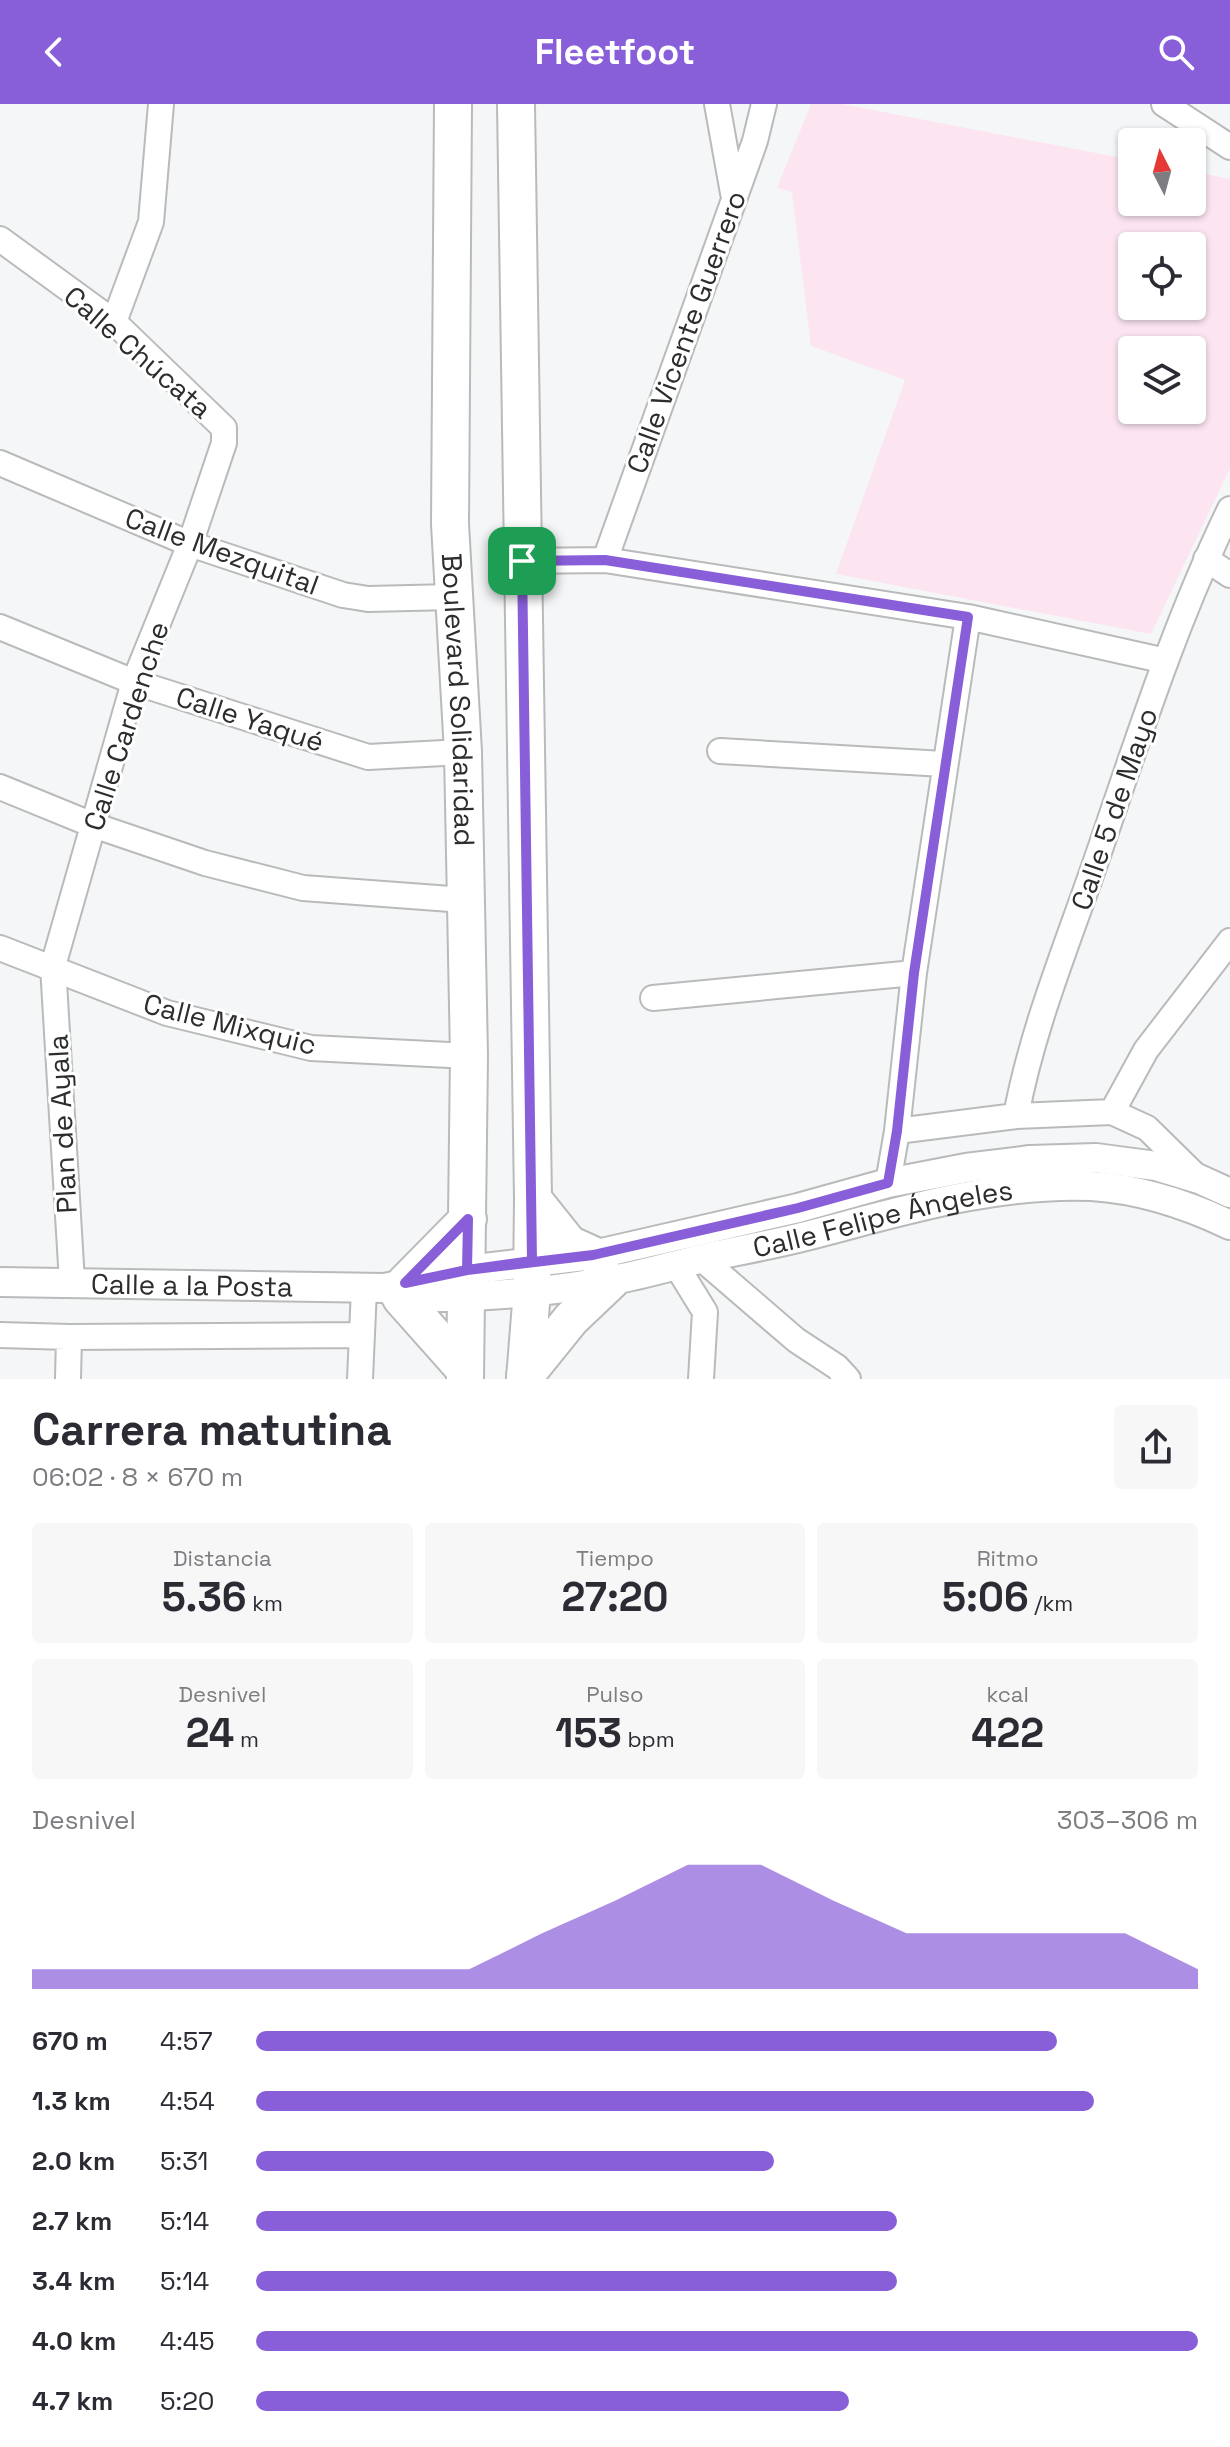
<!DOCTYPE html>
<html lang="es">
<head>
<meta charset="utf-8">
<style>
  :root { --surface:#fff; --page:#f7f7f7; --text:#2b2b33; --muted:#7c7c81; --accent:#895fd9 }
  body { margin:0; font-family:"Space Grotesk",sans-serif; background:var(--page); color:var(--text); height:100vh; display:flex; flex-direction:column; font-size:30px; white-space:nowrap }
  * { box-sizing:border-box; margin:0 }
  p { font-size:26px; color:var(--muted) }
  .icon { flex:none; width:44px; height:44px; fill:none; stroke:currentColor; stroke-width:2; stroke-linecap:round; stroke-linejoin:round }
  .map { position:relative; height:1275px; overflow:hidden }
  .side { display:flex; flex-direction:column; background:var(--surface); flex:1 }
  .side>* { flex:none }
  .needle { width:52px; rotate:354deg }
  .buttons { position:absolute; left:1118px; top:24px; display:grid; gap:16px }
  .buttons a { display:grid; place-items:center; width:88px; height:88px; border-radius:8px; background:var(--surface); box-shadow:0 2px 6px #0004; font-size:40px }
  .pin { position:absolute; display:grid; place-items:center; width:68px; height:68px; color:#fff; margin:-34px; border-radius:16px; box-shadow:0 4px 12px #0006 }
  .round { display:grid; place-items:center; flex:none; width:84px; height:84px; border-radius:8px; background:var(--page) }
  .summary { display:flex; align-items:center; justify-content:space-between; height:136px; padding:0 32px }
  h1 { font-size:44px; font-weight:600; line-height:60px }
  .metrics { display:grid; grid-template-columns:repeat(3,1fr); gap:12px; height:136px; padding:8px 32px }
  .metrics div { display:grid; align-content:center; border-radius:8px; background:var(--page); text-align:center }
  .metrics b { font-size:40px; font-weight:600 }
  .metrics small { font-size:22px; font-weight:400 }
  .metrics p { font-size:22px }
  .chart { height:224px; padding:16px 32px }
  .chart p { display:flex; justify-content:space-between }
  .chart svg { width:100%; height:144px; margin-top:8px; fill:var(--accent); opacity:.7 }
  ul { padding:0 32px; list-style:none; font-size:26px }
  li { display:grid; grid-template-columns:128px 96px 1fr; align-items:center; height:60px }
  li i { height:20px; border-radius:10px; background:var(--accent) }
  header { display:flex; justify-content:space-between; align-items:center; height:104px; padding:0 32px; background:var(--accent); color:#fff; font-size:36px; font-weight:600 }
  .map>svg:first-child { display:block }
  .education { fill:#fce5f1; fill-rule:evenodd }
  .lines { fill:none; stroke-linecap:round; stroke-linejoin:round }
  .minor-casing { stroke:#b9baba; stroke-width:28 }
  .tertiary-casing { stroke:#b9baba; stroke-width:32 }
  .primary-casing { stroke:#b9baba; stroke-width:40 }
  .minor { stroke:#fff; stroke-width:24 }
  .tertiary { stroke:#fff; stroke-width:28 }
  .primary { stroke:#fff; stroke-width:36 }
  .route-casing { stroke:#fff; stroke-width:16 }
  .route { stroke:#895fd9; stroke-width:10 }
  .labels { text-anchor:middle; stroke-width:6; stroke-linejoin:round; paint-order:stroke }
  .street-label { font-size:28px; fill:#2c2d2d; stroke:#fff }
</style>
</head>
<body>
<header><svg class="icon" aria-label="back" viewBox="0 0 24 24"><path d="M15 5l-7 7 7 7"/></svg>Fleetfoot<svg class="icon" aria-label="search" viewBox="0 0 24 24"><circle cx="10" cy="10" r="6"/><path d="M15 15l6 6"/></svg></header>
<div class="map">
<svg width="1230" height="1275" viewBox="0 0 1230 1275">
  <rect width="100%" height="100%" fill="#f5f6f7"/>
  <!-- education -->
  <path class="education" d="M811 0H842L1132 56V98H1192V67L1230 75V364L1151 530 836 470 905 276 811 242 792 88 777 84ZM1132 142H1192V202H1132ZM1132 246H1192V306H1132Z"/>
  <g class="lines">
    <!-- minor casing -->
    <g class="minor-casing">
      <path id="minor" d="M717 0 733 89
        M1164 0 1230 43
        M0 135 114 218 224 324V339L190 440 134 578 53 862 72 1178
        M114 218 151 118 161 0
        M0 359 190 440 343 491 368 495 452 493
        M1206 455 1230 471
        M605 456 755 37 764 0
        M522 457 605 456 968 513 1166 557
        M0 523 134 578 368 653 463 648
        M720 647 944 660
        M0 683 93 721 205 759 303 784 464 796
        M0 844 167 909 311 944 469 952
        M653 894 914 869
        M1112 1008 1146 946 1230 837
        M1016 1012C1032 925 1067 841 1096 757 1137 638 1175 518 1230 405
        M897 1027 1016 1012 1112 1008 1147 1024 1199 1075
        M888 1079 897 1027 914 869 968 513
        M702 1155 796 1236 837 1263 848 1275
        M676 1161 705 1208 701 1275
        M0 1231 69 1233 362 1231
        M68 1275 69 1233
        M360 1275 364 1185"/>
    </g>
    <!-- tertiary casing -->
    <g class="tertiary-casing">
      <g id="tertiary">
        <path id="s1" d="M0 1178 385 1184 467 1166 593 1151 798 1104 888 1079 966 1064 1030 1056 1096 1054 1156 1062 1199 1075 1230 1089"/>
        <path id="s2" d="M394 1190 401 1194C472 1193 543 1190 612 1176 642 1171 671 1162 700 1155 735 1147 771 1141 806 1132 899 1108 994 1078 1091 1082 1141 1085 1186 1100 1230 1121"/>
      </g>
    </g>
    <!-- primary casing -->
    <g class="primary-casing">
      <g id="primary">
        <path id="s3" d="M453 0 450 420 463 648 469 952 465 1275"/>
        <path d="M516 0 533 1095 532 1187 525 1275"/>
        <path d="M533 1095 569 1140 593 1151"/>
        <path d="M405 1179 468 1115"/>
        <path d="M401 1194 465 1266"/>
        <path d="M525 1272 571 1215 611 1177"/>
      </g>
    </g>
    <!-- minor -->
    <use href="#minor" class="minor"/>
    <!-- tertiary -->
    <use href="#tertiary" class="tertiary"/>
    <!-- primary -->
    <use href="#primary" class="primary"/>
  </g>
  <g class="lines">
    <!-- route casing -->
    <g class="route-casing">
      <path id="route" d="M522 457 532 1157 467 1166 468 1115 405 1179 467 1166 593 1151 798 1104 888 1079 897 1027 914 869 968 513 605 456 522 457"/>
    </g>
    <!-- route -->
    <use href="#route" class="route"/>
  </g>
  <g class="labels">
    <!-- street labels -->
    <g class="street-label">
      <text transform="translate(686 228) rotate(-70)" y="10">Calle Vicente Guerrero</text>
      <text transform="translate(138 248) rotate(41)" y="10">Calle Chúcata</text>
      <text transform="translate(222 447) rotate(20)" y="10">Calle Mezquital</text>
      <text dy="10" stroke="none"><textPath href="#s3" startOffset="596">Boulevard Solidaridad</textPath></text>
      <text transform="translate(250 615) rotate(18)" y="10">Calle Yaqué</text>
      <text transform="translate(126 622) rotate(-72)" y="10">Calle Cardenche</text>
      <text transform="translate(1114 705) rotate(-71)" y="10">Calle 5 de Mayo</text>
      <text transform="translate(230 920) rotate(14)" y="10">Calle Mixquic</text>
      <text transform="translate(62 1020) rotate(-93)" y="10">Plan de Ayala</text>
      <text dy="10" stroke="none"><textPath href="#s2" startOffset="498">Calle Felipe Ángeles</textPath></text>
      <text dy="10" stroke="none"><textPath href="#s1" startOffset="192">Calle a la Posta</textPath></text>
    </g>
  </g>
</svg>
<div class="buttons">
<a><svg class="needle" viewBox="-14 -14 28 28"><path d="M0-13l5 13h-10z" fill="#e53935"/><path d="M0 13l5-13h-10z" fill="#7c7c81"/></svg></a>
<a><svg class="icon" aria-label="locate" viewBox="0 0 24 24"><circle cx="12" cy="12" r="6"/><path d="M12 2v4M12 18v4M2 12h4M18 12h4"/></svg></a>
<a><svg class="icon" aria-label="layers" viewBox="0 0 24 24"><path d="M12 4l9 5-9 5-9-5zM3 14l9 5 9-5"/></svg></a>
</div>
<div class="pin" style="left:522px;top:457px;background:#1e9e55"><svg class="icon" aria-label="arrive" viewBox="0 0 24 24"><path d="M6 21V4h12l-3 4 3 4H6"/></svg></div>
</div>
<section class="side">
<div class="summary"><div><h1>Carrera matutina</h1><p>06:02 · 8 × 670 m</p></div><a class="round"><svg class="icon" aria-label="share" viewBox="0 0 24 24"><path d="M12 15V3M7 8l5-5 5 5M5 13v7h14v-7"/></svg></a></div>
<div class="metrics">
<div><p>Distancia</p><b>5.36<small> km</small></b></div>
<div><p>Tiempo</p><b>27:20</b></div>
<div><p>Ritmo</p><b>5:06<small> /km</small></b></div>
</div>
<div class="metrics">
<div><p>Desnivel</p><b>24<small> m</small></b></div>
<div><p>Pulso</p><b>153<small> bpm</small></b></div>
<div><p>kcal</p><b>422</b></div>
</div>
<div class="chart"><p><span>Desnivel</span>303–306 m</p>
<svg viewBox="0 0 160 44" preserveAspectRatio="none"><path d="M0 44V38L10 38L20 38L30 38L40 38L50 38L60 38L70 27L80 17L90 6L100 6L110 17L120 27L130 27L140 27L150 27L160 38V44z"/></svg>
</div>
<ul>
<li><b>670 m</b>4:57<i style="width:85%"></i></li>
<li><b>1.3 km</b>4:54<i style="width:89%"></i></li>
<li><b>2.0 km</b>5:31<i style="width:55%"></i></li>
<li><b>2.7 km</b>5:14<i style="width:68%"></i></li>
<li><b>3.4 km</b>5:14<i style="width:68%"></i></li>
<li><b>4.0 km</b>4:45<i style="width:100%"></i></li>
<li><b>4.7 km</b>5:20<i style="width:63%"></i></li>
</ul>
</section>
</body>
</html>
